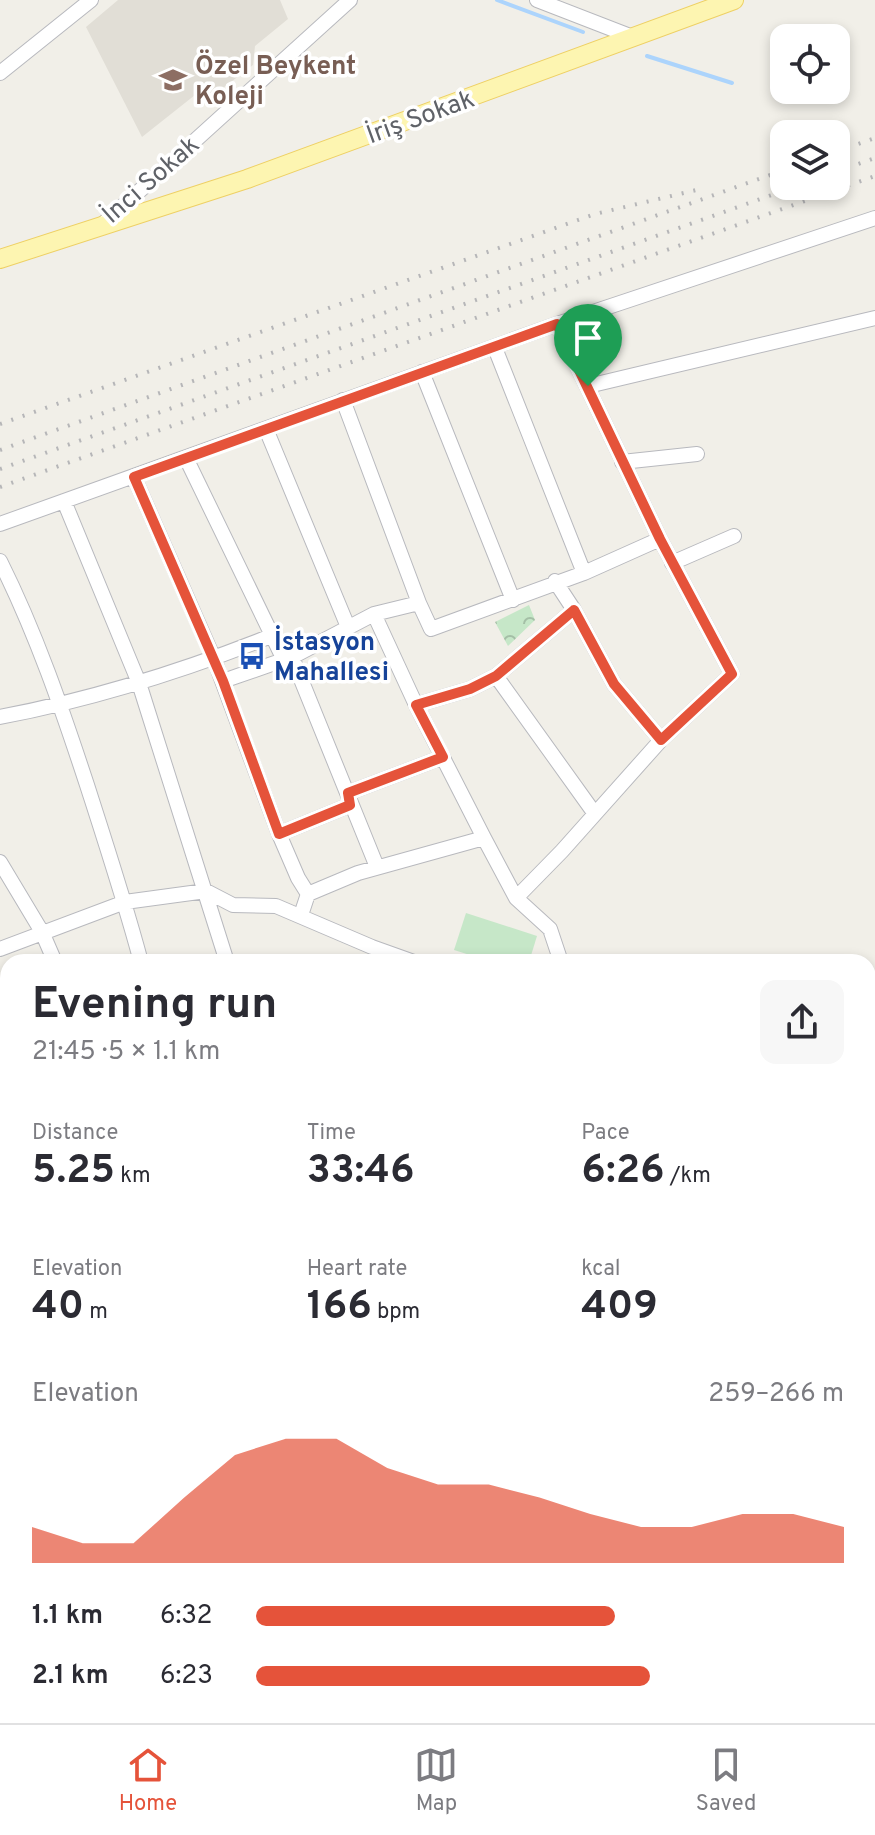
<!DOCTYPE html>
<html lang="en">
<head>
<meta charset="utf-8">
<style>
  :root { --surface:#fff; --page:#f7f7f7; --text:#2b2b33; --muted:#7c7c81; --line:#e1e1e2; --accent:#e5533a }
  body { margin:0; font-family:Overpass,sans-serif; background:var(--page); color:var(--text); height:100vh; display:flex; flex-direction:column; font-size:30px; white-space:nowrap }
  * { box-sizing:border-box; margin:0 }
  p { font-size:26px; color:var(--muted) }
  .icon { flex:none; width:44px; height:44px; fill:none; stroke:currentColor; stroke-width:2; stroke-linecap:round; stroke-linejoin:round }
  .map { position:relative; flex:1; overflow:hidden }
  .drawer { position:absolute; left:0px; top:954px; width:876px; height:770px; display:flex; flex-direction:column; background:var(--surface); border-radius:24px 24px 0 0; box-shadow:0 4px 12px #0003 }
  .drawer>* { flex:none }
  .controls { position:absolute; left:770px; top:24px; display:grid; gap:16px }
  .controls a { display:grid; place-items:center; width:80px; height:80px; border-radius:16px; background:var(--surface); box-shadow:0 4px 12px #0003; font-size:40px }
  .pin { position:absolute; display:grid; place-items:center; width:68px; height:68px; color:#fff; margin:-82px -34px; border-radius:50% 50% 50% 0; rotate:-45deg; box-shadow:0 0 8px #0007 }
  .pin .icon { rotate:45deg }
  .round { display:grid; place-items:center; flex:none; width:84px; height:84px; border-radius:16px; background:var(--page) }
  .summary { display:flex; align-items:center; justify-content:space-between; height:136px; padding:0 32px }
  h1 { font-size:44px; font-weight:700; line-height:60px }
  .stats { display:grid; grid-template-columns:repeat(3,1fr); gap:12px; height:136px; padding:8px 32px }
  .stats div { display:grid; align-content:center }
  .stats b { font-size:40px; font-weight:700 }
  .stats small { font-size:22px; font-weight:400 }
  .stats p { font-size:22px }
  .chart { height:224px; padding:16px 32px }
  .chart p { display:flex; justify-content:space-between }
  .chart svg { width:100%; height:144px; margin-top:8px; fill:var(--accent); opacity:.7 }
  ul { padding:0 32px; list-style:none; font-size:26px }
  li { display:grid; grid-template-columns:128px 96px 1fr; align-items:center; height:60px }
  li i { height:20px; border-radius:10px; background:var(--accent) }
  .tabs { display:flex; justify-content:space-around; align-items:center; height:112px; border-top:2px solid var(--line); background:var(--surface); font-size:22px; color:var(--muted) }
  .tabs a { display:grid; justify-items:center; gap:4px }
  .tabs .on { color:var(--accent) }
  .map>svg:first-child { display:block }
  .education { fill:#e1ded6 }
  .park { fill:url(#park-crowns) }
  .pitch { fill:#c6e7c8 }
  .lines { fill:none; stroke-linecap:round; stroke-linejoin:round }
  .stream { stroke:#acd4fc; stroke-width:4 }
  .minor-casing { stroke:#b8b9be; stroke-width:16 }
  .major-casing { stroke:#eed064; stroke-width:20 }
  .minor { stroke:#fff; stroke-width:14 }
  .major { stroke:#fdf5b1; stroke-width:18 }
  .rail { stroke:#b6b6b8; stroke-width:4; stroke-dasharray:2 10; stroke-linecap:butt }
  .route-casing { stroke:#fff; stroke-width:16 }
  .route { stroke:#e5533a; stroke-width:10 }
  .labels { text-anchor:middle; stroke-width:7; stroke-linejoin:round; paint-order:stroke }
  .education-label { font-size:26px; font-weight:bold; fill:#785e54; stroke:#fff; text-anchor:start }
  .street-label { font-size:26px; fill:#5f6268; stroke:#fff }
  .transit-label { font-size:26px; font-weight:bold; fill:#164399; stroke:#fff; text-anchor:start }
</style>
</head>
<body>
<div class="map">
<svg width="875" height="1723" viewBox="0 0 875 1723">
  <defs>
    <pattern id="park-crowns" width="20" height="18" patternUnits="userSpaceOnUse" patternTransform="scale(2)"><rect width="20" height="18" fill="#c6e7c8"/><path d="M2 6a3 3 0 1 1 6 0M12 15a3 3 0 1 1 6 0" fill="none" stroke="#a4bfa6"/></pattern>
  </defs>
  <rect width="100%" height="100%" fill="#f1efe8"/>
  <!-- education -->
  <path class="education" d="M118 0H280L288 19 255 46 253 65 214 95H195L142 137 86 27Z"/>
  <!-- park -->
  <path class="park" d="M529 605 535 620 508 646 495 622Z"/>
  <!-- pitch -->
  <path class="pitch" d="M466 913 537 936 529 962H492L454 950Z"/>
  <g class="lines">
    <!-- stream -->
    <path class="stream" d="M497 0 583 32
      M647 56 732 83
      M10 1716 21 1718"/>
    <!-- minor casing -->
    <g class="minor-casing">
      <path id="minor" d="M537 0 630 36
        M0 73 91 0
        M103 224 350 0
        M495 348 584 573
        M422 372 513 600
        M588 386 875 318
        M343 400 419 603 431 629 584 573 660 539
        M266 429 348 627
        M186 458 284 660
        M622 462 697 454
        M134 477 214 659 279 834 298 878 308 894 301 915
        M64 501 139 683 227 962
        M0 524 557 324 875 218
        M0 561C36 633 62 709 87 785 106 844 125 902 141 962
        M672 563 734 536
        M555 581 574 610 614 684 661 740
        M374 614 416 705 484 838 516 898 550 929 561 962
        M292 657 377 867
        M496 676 595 814
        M223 681 292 657 374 614 419 603
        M416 705 470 689 496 676 574 610
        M0 717C93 699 183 671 271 636
        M348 793 443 757
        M279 834 350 805
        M0 862 42 932 55 962
        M308 894 358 873 484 838
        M516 898 562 851 661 740 732 674 660 539 557 324
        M0 949 125 902 206 891 233 905 276 906 372 947 414 962
        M0 1093 8 1090
        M868 1106 875 1108
        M0 1243 8 1239
        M868 1398 875 1395
        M28 1723 34 1716"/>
    </g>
    <!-- major casing -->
    <g class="major-casing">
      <path id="major" d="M0 259 247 179 734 0"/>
    </g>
    <!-- minor -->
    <use href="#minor" class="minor"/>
    <!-- major -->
    <use href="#major" class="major"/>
    <!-- rail -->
    <path class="rail" d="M836 152 875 138
      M836 172 875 158
      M0 424 595 214 705 188
      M0 450 784 170
      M0 469 797 186
      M0 487 875 176"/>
  </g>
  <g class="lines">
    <!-- route casing -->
    <g class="route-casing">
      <path id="route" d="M557 324 660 539 732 674 661 740 614 684 574 610 496 676 470 689 416 705 443 757 348 793 350 805 279 834 223 681 134 477Z"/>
    </g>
    <!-- route -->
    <use href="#route" class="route"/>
  </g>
  <!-- icons -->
  <defs>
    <g id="school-bare" transform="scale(2.16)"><path d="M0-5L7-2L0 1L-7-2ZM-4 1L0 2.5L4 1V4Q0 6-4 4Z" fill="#8d6e63" stroke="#fff" stroke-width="2.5" paint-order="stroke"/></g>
    <g id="bus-bare" transform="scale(2.16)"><path d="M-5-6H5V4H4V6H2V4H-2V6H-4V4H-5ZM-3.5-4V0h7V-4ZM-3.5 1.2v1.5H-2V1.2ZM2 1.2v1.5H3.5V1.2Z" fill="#1a4fb4" stroke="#fff" stroke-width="2.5" paint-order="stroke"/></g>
  </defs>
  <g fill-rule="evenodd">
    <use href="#school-bare" x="173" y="80"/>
    <use href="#bus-bare" x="252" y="656"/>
  </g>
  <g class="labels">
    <!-- education labels -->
    <g class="education-label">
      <text x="195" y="74">Özel Beykent<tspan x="195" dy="30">Koleji</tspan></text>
    </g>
    <!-- street labels -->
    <g class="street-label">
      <text transform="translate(420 116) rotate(-20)" y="9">İriş Sokak</text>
      <text transform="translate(150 179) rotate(-41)" y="9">İnci Sokak</text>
    </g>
    <!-- transit labels -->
    <g class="transit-label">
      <text x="274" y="650">İstasyon<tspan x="274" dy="30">Mahallesi</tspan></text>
    </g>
  </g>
</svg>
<div class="controls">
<a><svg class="icon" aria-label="locate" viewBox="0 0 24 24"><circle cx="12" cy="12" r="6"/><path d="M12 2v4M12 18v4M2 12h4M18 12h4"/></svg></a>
<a><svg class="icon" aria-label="layers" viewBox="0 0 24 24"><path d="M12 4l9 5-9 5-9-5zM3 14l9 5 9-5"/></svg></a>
</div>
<div class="pin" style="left:588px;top:386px;background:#1e9e55"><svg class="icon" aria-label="arrive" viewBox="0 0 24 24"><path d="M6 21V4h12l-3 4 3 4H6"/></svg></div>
<section class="drawer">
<div class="summary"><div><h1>Evening run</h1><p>21:45 · 5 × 1.1 km</p></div><a class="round"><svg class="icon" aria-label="share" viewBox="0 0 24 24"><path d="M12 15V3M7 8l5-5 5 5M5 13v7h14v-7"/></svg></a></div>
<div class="stats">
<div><p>Distance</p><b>5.25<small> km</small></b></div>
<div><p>Time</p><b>33:46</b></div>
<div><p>Pace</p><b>6:26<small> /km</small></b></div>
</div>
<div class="stats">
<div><p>Elevation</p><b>40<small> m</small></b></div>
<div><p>Heart rate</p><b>166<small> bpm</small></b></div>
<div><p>kcal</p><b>409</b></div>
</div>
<div class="chart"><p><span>Elevation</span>259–266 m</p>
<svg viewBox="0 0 160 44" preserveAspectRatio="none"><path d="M0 44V33L10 38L20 38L30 24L40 11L50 6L60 6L70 15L80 20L90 20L100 24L110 29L120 33L130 33L140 29L150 29L160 33V44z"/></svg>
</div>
<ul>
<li><b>1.1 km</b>6:32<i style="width:61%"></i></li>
<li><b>2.1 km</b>6:23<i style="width:67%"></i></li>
</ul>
</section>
</div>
<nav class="tabs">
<a class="on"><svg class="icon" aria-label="home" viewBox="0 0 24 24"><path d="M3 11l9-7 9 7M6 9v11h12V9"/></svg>Home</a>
<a><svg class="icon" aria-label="map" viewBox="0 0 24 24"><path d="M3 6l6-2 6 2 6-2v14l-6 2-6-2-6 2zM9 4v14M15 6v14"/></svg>Map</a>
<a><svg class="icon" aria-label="saved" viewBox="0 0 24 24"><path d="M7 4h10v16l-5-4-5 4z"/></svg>Saved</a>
</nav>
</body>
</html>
